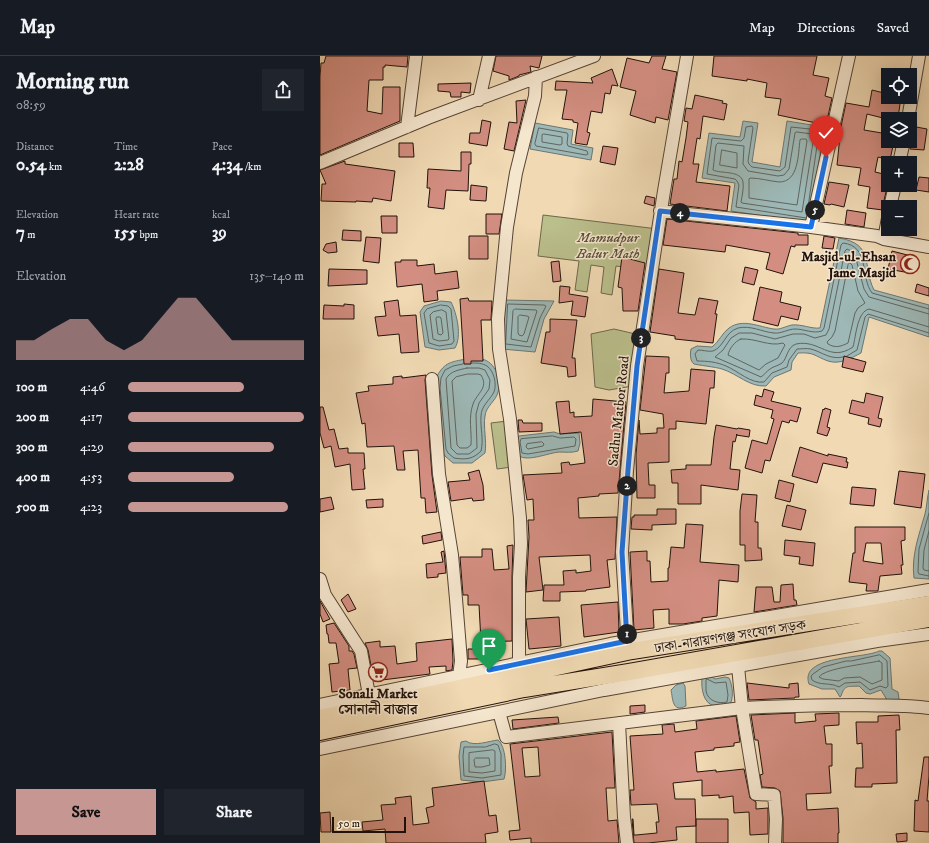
<!DOCTYPE html>
<html lang="en">
<head>
<meta charset="utf-8">
<style>
  :root { --surface:#171b24; --page:#20242c; --text:#f1f3f6; --muted:#9ea1a6; --line:#363941; --accent:#c59692 }
  body { margin:0; font-family:"IM FELL DW Pica","Noto Serif Bengali",serif; background:var(--page); color:var(--text); height:100vh; display:flex; flex-direction:column; font-size:15px; white-space:nowrap }
  * { box-sizing:border-box; margin:0 }
  p { font-size:13px; color:var(--muted) }
  .icon { flex:none; width:22px; height:22px; fill:none; stroke:currentColor; stroke-width:2; stroke-linecap:round; stroke-linejoin:round }
  .map { position:relative; flex:1; overflow:hidden }
  .sheet { display:flex; flex-direction:column; background:var(--surface); width:320px }
  .sheet>* { flex:none }
  .buttons { position:absolute; left:561px; top:12px; display:grid; gap:8px }
  .buttons a { display:grid; place-items:center; width:36px; height:36px; border-radius:0px; background:var(--surface); box-shadow:0 4px 16px #0002; font-size:20px }
  .scale { position:absolute; left:12px; bottom:10px; width:74px; box-sizing:border-box; padding-left:4px; border:2px solid #22120b; border-top:0; font-size:11px; line-height:14px; white-space:nowrap; color:#22120b; -webkit-text-stroke:3px #f5e6ce; paint-order:stroke }
  .pin { position:absolute; display:grid; place-items:center; width:34px; height:34px; color:#fff; margin:-41px -17px; border-radius:50% 50% 50% 0; rotate:-45deg; box-shadow:0 0 4px #0007 }
  .pin .icon { rotate:45deg }
  .km { position:absolute; width:20px; height:20px; margin:-10px; border-radius:50%; background:#222; color:#fff; font-size:11px; line-height:20px; text-align:center }
  .round { display:grid; place-items:center; flex:none; width:42px; height:42px; border-radius:0px; background:var(--page) }
  .overview { display:flex; align-items:center; justify-content:space-between; height:68px; padding:0 16px }
  h1 { font-size:22px; font-weight:700; line-height:30px }
  .stats { display:grid; grid-template-columns:repeat(3,1fr); gap:6px; height:68px; padding:4px 16px }
  .stats div { display:grid; align-content:center }
  .stats b { font-size:17px; font-weight:700 }
  .stats small { font-size:11px; font-weight:400 }
  .stats p { font-size:11px }
  .chart { height:112px; padding:8px 16px }
  .chart p { display:flex; justify-content:space-between }
  .chart svg { width:100%; height:72px; margin-top:4px; fill:var(--accent); opacity:.7 }
  .action { display:flex; gap:8px; margin-top:auto; padding:8px 16px }
  .action a { flex:1; height:46px; border-radius:0px; background:var(--accent); color:#111; font-size:16px; font-weight:700; line-height:46px; text-align:center }
  .action a+a { background:var(--page); color:var(--text) }
  ul { padding:0 16px; list-style:none; font-size:13px }
  li { display:grid; grid-template-columns:64px 48px 1fr; align-items:center; height:30px }
  li i { height:10px; border-radius:5px; background:var(--accent) }
  header { display:flex; align-items:center; gap:24px; box-sizing:border-box; height:56px; padding:0 20px; background:var(--surface); border-bottom:1px solid var(--line) }
  header strong { font-size:19px }
  nav { display:flex; gap:22px; margin-inline-start:auto; font-size:14px }
  main { display:flex; flex:1; min-height:0 }
  .map>svg:first-child { display:block }
  .green { fill:#babf8c; stroke:#6e684c }
  .water { fill:#9db8b6; stroke:#6c7672 }
  .lines { fill:none; stroke-linecap:round; stroke-linejoin:round }
  .shore { stroke:#606560; stroke-width:1 }
  .building { fill:#d38e81; stroke:#22120b; fill-rule:evenodd }
  .minor-casing { stroke:#564435; stroke-width:14 }
  .major-casing { stroke:#22120b; stroke-width:18 }
  .minor { stroke:#f5e6ce; stroke-width:12 }
  .major { stroke:#f0d9b3; stroke-width:16 }
  .route-casing { stroke:#fff; stroke-width:8 }
  .route { stroke:#1a73e8; stroke-width:5 }
  .labels { text-anchor:middle; stroke-width:3; stroke-linejoin:round; paint-order:stroke }
  .park-label { font-size:14px; font-style:italic; fill:#574f38; stroke:#f5e6ce }
  .poi-label { font-size:14px; font-weight:bold; fill:#22120b; stroke:#f5e6ce; text-anchor:end }
  .street-label { font-size:14px; fill:#22120b; stroke:#f5e6ce }
</style>
</head>
<body>
<header>
<strong>Map</strong>
<nav><a>Map</a><a>Directions</a><a>Saved</a></nav>
</header>
<main>
<section class="sheet">
<div class="overview"><div><h1>Morning run</h1><p>08:59</p></div><a class="round"><svg class="icon" aria-label="share" viewBox="0 0 24 24"><path d="M12 15V3M7 8l5-5 5 5M5 13v7h14v-7"/></svg></a></div>
<div class="stats">
<div><p>Distance</p><b>0.54<small> km</small></b></div>
<div><p>Time</p><b>2:28</b></div>
<div><p>Pace</p><b>4:34<small> /km</small></b></div>
</div>
<div class="stats">
<div><p>Elevation</p><b>7<small> m</small></b></div>
<div><p>Heart rate</p><b>155<small> bpm</small></b></div>
<div><p>kcal</p><b>39</b></div>
</div>
<div class="chart"><p><span>Elevation</span>135–140 m</p>
<svg viewBox="0 0 160 44" preserveAspectRatio="none"><path d="M0 44V32L10 32L20 25L30 19L40 19L50 32L60 38L70 32L80 19L90 6L100 6L110 19L120 32L130 32L140 32L150 32L160 32V44z"/></svg>
</div>
<ul>
<li><b>100 m</b>4:46<i style="width:66%"></i></li>
<li><b>200 m</b>4:17<i style="width:100%"></i></li>
<li><b>300 m</b>4:29<i style="width:83%"></i></li>
<li><b>400 m</b>4:53<i style="width:60%"></i></li>
<li><b>500 m</b>4:23<i style="width:91%"></i></li>
</ul>
<div class="action"><a>Save</a><a>Share</a></div>
</section>
<div class="map">
<svg width="609" height="787" viewBox="0 0 609 787">
  <rect width="100%" height="100%" fill="#f0d9b3"/>
  <filter id="stains"><feTurbulence type="fractalNoise" baseFrequency=".005" numOctaves="4"/><feColorMatrix values="0 0 0 0 .2 0 0 0 0 .09 0 0 0 0 .02 0 0 0 .5 -.17"/></filter>
  <radialGradient id="worn" r=".72"><stop offset=".6" stop-color="#630" stop-opacity="0"/><stop offset="1" stop-color="#630" stop-opacity=".3"/></radialGradient>
  <!-- green -->
  <path class="green" d="M223 159 338 173 326 214 296 210 292 239 281 237 284 211 271 209 267 236 255 234 259 205 218 200Z
    M294 273 320 279 313 330 289 334 275 331 271 278Z
    M187 365 192 411 177 413 171 367Z"/>
  <!-- water -->
  <path class="water" d="M423 65 438 67 432 106 460 111 467 65 504 71 490 167 411 155 415 127 382 122 389 77 420 81Z
    M215 67 253 74 251 88 273 92 271 104 210 93Z
    M519 182C555 188 542 210 554 234L609 249V281L549 261 541 297C531 302 520 309 508 305 494 300 495 296 478 297L472 306 471 314 454 321 446 330C429 331 418 318 402 313 396 311 377 309 374 308 370 305 370 298 371 293L377 290 392 291C399 286 402 277 409 272 423 262 439 271 454 273 460 274 466 270 472 269 482 268 491 273 500 272Z
    M184 244 234 245 224 263 215 296 182 293Z
    M121 245 131 246C137 258 142 280 135 292L119 294 105 291 100 256 104 250Z
    M146 303C151 303 157 302 162 303 175 306 182 323 178 336 176 345 166 350 165 360 163 372 167 384 165 397L152 407H133L125 400 122 395 117 320C125 306 131 306 146 303Z
    M234 376 240 378 259 377 260 387 258 395C252 397 245 396 239 396 228 397 208 406 199 400L197 382 199 380Z
    M609 434V523L594 522C591 500 599 479 605 458 607 450 607 442 609 434Z
    M559 595H562L570 602 572 633 578 636 579 643 572 645 567 644 561 634 550 638 546 637 539 630C528 631 525 628 521 640L520 641 515 633H502L489 628C479 599 544 603 559 595Z
    M388 618 395 623 405 621 409 622C413 630 414 643 409 650 404 650 399 651 395 650 383 648 381 632 382 622Z
    M363 627 365 630 366 650C352 657 353 643 351 634L356 629Z
    M178 684C186 690 187 714 184 723L162 726 141 724 139 700 141 686 146 685C154 691 169 685 178 684Z"/>
  <g class="lines">
    <!-- shore -->
    <path class="shore" d="M219 72 247 77 248 79 247 87 248 90 267 95 268 98 266 99 216 90 215 88Z
      M477 76 492 78 494 80 482 156 422 147 421 146C422 140 424 132 423 126 421 114 401 118 393 114L396 89 398 87 424 90 423 108 428 115 458 120 464 119 469 113 475 77Z
      M224 78 242 81V88L240 89 222 86V79Z
      M482 83H486L487 85 477 149 429 142V123L430 122C440 122 449 125 459 126 479 126 478 98 480 84Z
      M402 94 417 97V112L400 109Z
      M486 162 416 151 419 129 417 125 415 123 387 118 392 82 421 85 424 82 426 71 432 70 433 72 428 105 429 108 432 111 460 115 465 111 471 71 499 74V76L488 151
      M530 207 532 209 538 235 545 247 538 252 535 257 528 287C520 291 515 292 508 288L507 286 512 281 515 275 528 209Z
      M188 248 224 249 226 250 220 262 211 291 186 288Z
      M121 249 128 250 131 253 134 285 132 288 119 290 109 287 104 257 107 253Z
      M195 253 216 254 217 255 207 286 191 283 193 255Z
      M122 254 126 256 129 283 128 284 119 285 113 283 110 259 113 256Z
      M609 258 549 241 544 233 535 199 531 195 527 193 525 195 509 273 506 279 495 282 484 278H473L455 283 432 277H419L411 282 403 294 395 301 441 321C444 319 447 315 450 313 454 310 458 310 462 307 467 303 467 291 476 288 500 283 509 307 533 291 536 280 537 256 549 253L609 271
      M200 259 207 260 209 261 204 278 202 280 199 279 198 277V261Z
      M117 261H120L121 262 123 277 121 279 118 278 116 263Z
      M421 283C436 282 449 291 463 287L465 289 458 302 446 308 439 314 408 299C409 293 415 285 421 283Z
      M527 300 537 294 545 261 548 258 609 277
      M523 301C510 304 502 296 491 293 486 292 481 293 477 293L469 304 467 311 452 317 444 326C431 328 418 315 406 310 397 306 387 305 377 305L375 298 378 294C383 294 388 296 393 295 404 291 405 276 418 272 431 269 442 276 454 277 461 278 468 273 475 273 484 273 493 278 502 275L504 272 521 189 523 187C550 190 540 221 552 237L609 253
      M143 308 133 310 125 314 121 322 120 332 126 393 128 397 134 402C146 404 153 403 161 395 164 383 160 372 161 360 161 350 170 344 174 336 177 328 174 315 167 310 162 307 157 307 152 307
      M147 312H159L165 314 170 324 169 333 159 347 156 358 157 392 149 398H137L131 392 126 323C130 315 139 314 147 312Z
      M148 318H158L161 319C169 332 157 337 153 348 148 362 152 375 151 389L147 392H140L137 389 132 325 136 321Z
      M233 380 240 382 254 381 256 383 255 390 208 398 202 397 200 386 201 383Z
      M222 386 224 388 223 390 208 393 206 391 207 388Z
      M609 457 599 493 598 516 599 518 609 520
      M609 475 604 494 603 512 604 514 609 515
      M560 599 567 605 568 630 566 632 560 630 550 634 540 626 525 627 519 631C510 626 500 630 492 624L491 620 493 618 503 611 526 605H531Z
      M559 605 562 607V624L552 628 540 621 524 622 519 625 503 623 499 621C505 612 547 608 559 605Z
      M387 623 395 627 406 626 408 639 407 646C398 648 388 645 386 635 386 631 386 628 386 625Z
      M175 688 178 689 181 698V719L162 722 144 720 143 700 144 691H165Z
      M173 694 175 695V715L162 717 149 716V697Z
      M156 702H169L170 709 162 711H155L154 704Z"/>
  </g>
  <!-- building -->
  <path class="building" d="M6 0H88L87 11 65 9V11H63V24H49L47 55 62 58 63 31H80V65L0 99V21L1 7H4Z
    M176 0H222L219 12 210 10 211 16 199 19V20L189 24V20L173 15Z
    M332 0H346L342 13 357 16 348 64 336 61 335 67 310 59 316 35 300 31 307 2 329 7Z
    M394 0H497L493 19 509 22 505 40 512 42 506 69 458 59 461 43 445 41 447 27 427 23V25L392 20Z
    M292 13 298 30 292 29 290 38 285 37 282 57 271 55 267 76 270 77 267 89 255 87 258 67 253 66V64L242 63 247 34H235L236 25 273 27 271 22Z
    M151 27 150 37 141 36V41H131L130 36 118 35V28Z
    M552 34 568 38 567 41H581L578 62 564 59 563 62 547 58 544 74 568 78V85H574L570 104 558 101 555 116 568 119V127L563 149V154L547 152 550 131 538 129 541 112 517 109 520 80H519L526 47 549 51Z
    M375 39 403 45 402 47 407 48 404 64 383 60 380 83 377 82 373 108H379L376 126 410 130 407 155 350 148 354 123H357L359 105 362 106 366 82 368 66 364 65 366 52 372 53Z
    M206 44 194 95 184 93 189 66 197 67 196 45Z
    M162 64 171 66 167 90 149 87 150 77H160Z
    M591 70 607 73 604 94 590 93 591 86 590 81Z
    M79 87H93L94 101H79Z
    M283 90 298 92 295 109 280 106Z
    M141 96H151V108H149L148 135 126 134 124 153 108 151 110 132H107L108 113 141 115Z
    M25 105V108L75 115 71 145 53 142 52 146 36 145V146L1 145 2 128H6L0 114Z
    M599 121 609 122V136L596 134Z
    M509 126 529 129 524 151 511 148 510 149 504 148Z
    M151 129 167 131 166 145 150 144Z
    M326 140 335 142 334 150 324 147Z
    M527 154 546 157 544 171 525 168Z
    M166 158H182L179 178H166Z
    M61 160H77V177H62Z
    M347 163 478 177V179H488V189H475V191L471 190 463 218 446 213 450 197 406 189 405 196 343 189Z
    M23 174 41 175V185L22 184Z
    M149 180H168V203H149Z
    M504 180 515 182 513 193 502 192Z
    M46 181 61 182 59 207 43 205Z
    M16 186 17 196 8 197 3 194 6 188Z
    M572 195 595 201 590 217 568 213Z
    M302 201 325 207 318 255H303L302 232 298 231Z
    M81 204H97V210L114 208 115 218 137 215 139 232 117 235 118 244 104 246 102 228 77 231 75 206H81Z
    M239 205 241 225 233 226 231 206Z
    M425 211 438 214 434 229 422 226Z
    M9 213 47 214V228L8 230Z
    M339 213 364 217 358 257 375 259 379 242 398 245 395 258H397L393 287 355 283V280L330 276Z
    M597 228 609 232V240L595 236Z
    M240 230 250 231 249 238 268 241 265 261 251 259 253 245 239 247Z
    M440 231 462 236 460 246 481 251 478 264 461 260 458 270 433 264Z
    M148 242 149 245H172L171 264H161L163 305H151V308H144L140 243Z
    M78 244 80 260 96 259 99 296 81 297 79 278 58 280 55 261 66 260 64 246Z
    M24 248 34 249V263H3L4 249 24 250Z
    M230 263 257 264 252 302H255L256 320 248 321 247 311 221 307 226 276H230Z
    M326 300 349 301V317H346L344 337 369 335 371 313 395 315 394 332H390L386 368 356 365V373H349V406L328 407 329 429H335V442H317L316 399 319 364 320 378 337 377V372H344L343 358 320 354Z
    M524 300 546 306 543 316 522 311Z
    M106 319 105 324 112 419 117 456 106 457 105 442H101L98 394 83 395 85 414H77L74 390 47 391 45 367 42 368 36 337 49 335 48 330 73 328V321L82 320V322Z
    M444 333 454 336 451 345 481 352 477 366 470 364 469 367 462 365 450 405 445 404 442 417 425 412 432 384 447 388 454 363 451 362 453 354 434 349 436 339 442 341Z
    M546 337 563 341 558 362 562 363 560 371 548 368 549 362 529 357 532 344 544 347Z
    M273 343 306 346 298 437 279 438V440L258 442 259 462 297 461 295 503 287 504 290 531 266 534V535L240 536V545H223L224 529H244L243 515 256 514V517L271 515 270 499 219 501 223 534 206 536 209 481 208 464H214L213 443 207 444 203 419 242 417 241 407 249 406 250 409 265 407 261 376 240 378 236 346 249 345 250 357 254 356V361L272 360Z
    M0 351H3L9 374 14 373 19 393 28 392V397H44L45 413H43L45 433 32 434 30 408 15 411 11 390 4 392 0 377Z
    M505 352 511 354 507 371 510 372 507 380 497 377 503 353 504 354Z
    M198 364H202L203 367H222V375L199 376Z
    M396 369 417 373 418 372 430 374 429 381 416 379 417 378 415 386 413 385 410 413 420 414 418 434 381 429V448H358V427H352L351 414 366 413V409H391L394 381Z
    M480 391 508 400V398L527 402 526 406H528L527 412 503 407 497 427 472 420Z
    M159 414 163 429 164 444 153 445 152 442 131 445 128 426 150 424 148 417Z
    M579 415 605 418 601 452 574 448Z
    M459 424 474 428 470 446 455 442Z
    M532 431 556 433 554 450 530 448Z
    M422 438 437 439 435 466H438V492H441L442 504 425 505V489H420V455Z
    M11 441 14 453 0 456V443Z
    M63 443V451L47 452 46 444Z
    M467 449 486 454 481 474 462 470Z
    M337 453H356V468L332 469V474L311 473 312 461H314V459H337Z
    M366 468 383 469 380 506 419 509 418 526 399 524 397 560 382 562V565L363 568H349V553L333 554 334 572 314 574 310 496 327 495V505H330L331 526 348 525V512H349L351 491 364 492Z
    M535 471H585V484L581 485 583 509H581L582 518 560 520 558 535H546L547 528 529 526 533 497H535ZM546 487H561L563 508 543 505Z
    M121 476 122 484 103 488 102 480Z
    M465 484 495 487 493 510 479 508 480 501 464 499Z
    M193 489 192 521V585L161 586 159 549H148V539H143L140 501H162V493H172L174 514 189 513 187 490Z
    M124 495 126 517 118 518V521L107 522 106 508 123 506 121 496Z
    M473 528 474 544H476L477 549 434 556 436 531H452L454 546H460L461 529Z
    M28 538 36 553 28 556 21 544Z
    M0 545 10 563 3 566 0 558Z
    M298 546 299 576 264 581 261 549Z
    M239 561 241 590 209 593 206 563Z
    M14 567 29 590V595H32L34 598 37 612 28 613 30 634 12 636 9 608 19 607 16 587H9L8 578H7L6 569Z
    M132 583 133 605 132 614 126 615V610L109 611 110 618 54 625 48 594 45 587 60 585V591L75 590 77 608 97 605 96 587Z
    M148 593H161V603H148Z
    M427 627 469 632V628L478 627 479 641H475V642L429 644Z
    M325 649V656L310 658V650Z
    M475 657V667L496 665 495 658 519 657V669L504 670 506 688H512V710H509L511 737 486 738 487 754 518 752 519 777H518V787H463V762L460 735 455 732 442 731 440 719 443 718 438 684H435L431 659Z
    M579 659 580 674H576L577 727 552 728V731H535L536 712H543L542 687 537 688 536 666H558V660Z
    M416 660 420 686 414 687V690L394 692V694L375 696 377 716 396 714V716L424 713 430 742 436 746V753L448 752V778L430 779 429 756 414 757 413 740 399 742V739L382 740V724L353 727 355 743H375L376 770 356 771 357 784 328 787H314L312 763H313L314 779H316L337 777 336 766H339L337 748 311 749 310 734H314L310 680 343 678 342 669 354 668 355 676 377 673 376 665Z
    M238 661 239 667 193 673 192 664Z
    M292 676 295 732H286L288 765 297 764 299 787H211V782L190 784 189 775 200 774 190 688ZM218 691 220 720 205 721 202 692Z
    M604 701H609V720L607 745H609V776L594 775 595 744 598 745Z
    M164 725 169 760 176 759 178 776 165 778 166 787H66L65 773 43 775 42 766 63 764 61 749 76 748 75 742 91 740 93 769 109 767 106 752 114 750 112 732Z
    M10 756 11 776H1L0 757Z
    M376 763H408V787H376Z
    M587 777V785L577 786 576 778Z"/>
  <g class="lines">
    <!-- minor casing -->
    <g class="minor-casing">
      <path id="minor" d="M159 44 169 0
        M588 63 599 0
        M87 71 96 0
        M0 107 108 62 274 0
        M579 107 584 85
        M570 151 575 129
        M340 155 491 171 557 180 564 183 609 191
        M491 171 529 0
        M564 183 568 162
        M112 323 119 418 132 499 136 543 141 605 139 620
        M0 523 5 539 41 595 49 639
        M308 592 302 496 307 415 317 310 344 135 367 0
        M199 607V521L201 488 200 462 190 363 179 293 178 263 187 171 196 117 215 40 216 21
        M418 610 422 652 436 738 454 739 456 763 455 787
        M0 649 290 588 609 534
        M179 656 186 681 422 652C462 650 501 649 542 649 564 650 587 649 609 652
        M299 667 304 761 307 787
        M0 693 284 634 557 585 609 578"/>
    </g>
    <!-- major casing -->
    <g class="major-casing">
      <path id="major" d="M0 662 312 595 609 548
        M0 676 204 633 309 616 609 563"/>
    </g>
    <!-- minor -->
    <use href="#minor" class="minor"/>
    <!-- major -->
    <use href="#major" class="major"/>
  </g>
  <g class="lines">
    <!-- route casing -->
    <g class="route-casing">
      <path id="route" d="M169 614 307 585 302 496 308 414 317 310 340 155 491 171 506 101"/>
    </g>
    <!-- route -->
    <use href="#route" class="route"/>
  </g>
  <!-- icons -->
  <defs>
    <g id="mosque-ring" transform="scale(1)"><circle r="9.5" fill="#f5e6ce" stroke="#8f2418" stroke-width="1.5"/><path d="M3.5-4.9A6 6 0 1 0 3.5 4.9A5 5 0 1 1 3.5-4.9Z" fill="#8f2418"/></g>
    <g id="supermarket-ring" transform="scale(1)"><circle r="9.5" fill="#f5e6ce" stroke="#8f2418" stroke-width="1.5"/><path d="M-6-5.5h2.5l.6 2H6L4.5 2H-2.5L-4.4-4H-6ZM-1.5 3.2a1.3 1.3 0 1 0 .1 0ZM3 3.2a1.3 1.3 0 1 0 .1 0Z" fill="#8f2418"/></g>
  </defs>
  <g fill-rule="evenodd">
    <use href="#mosque-ring" x="590" y="208"/>
    <use href="#supermarket-ring" x="58" y="616"/>
  </g>
  <g class="labels">
    <!-- park labels -->
    <g class="park-label">
      <text x="288" y="186">Mamudpur<tspan x="288" dy="16">Balur Math</tspan></text>
    </g>
    <!-- poi labels -->
    <g class="poi-label">
      <text x="576" y="205">Masjid-ul-Ehsan<tspan x="576" dy="16">Jame Masjid</tspan></text>
      <text x="58" y="642" text-anchor="middle">Sonali Market<tspan x="58" dy="16">সোনালী বাজার</tspan></text>
    </g>
    <!-- street labels -->
    <g class="street-label">
      <text transform="translate(298 355) rotate(-84)" y="5">Sadhu Matbor Road</text>
      <text transform="translate(410 580) rotate(-9)" y="5">ঢাকা-নারায়ণগঞ্জ সংযোগ সড়ক</text>
    </g>
  </g>
  <rect width="100%" height="100%" filter="url(#stains)"/>
  <rect width="100%" height="100%" fill="url(#worn)"/>
</svg>
<div class="buttons">
<a><svg class="icon" aria-label="locate" viewBox="0 0 24 24"><circle cx="12" cy="12" r="6"/><path d="M12 2v4M12 18v4M2 12h4M18 12h4"/></svg></a>
<a><svg class="icon" aria-label="layers" viewBox="0 0 24 24"><path d="M12 4l9 5-9 5-9-5zM3 14l9 5 9-5"/></svg></a>
<a>+</a>
<a>−</a>
</div>
<div class="scale">50 m</div>
<div class="pin" style="left:169px;top:614px;background:#1e9e55"><svg class="icon" aria-label="arrive" viewBox="0 0 24 24"><path d="M6 21V4h12l-3 4 3 4H6"/></svg></div>
<div class="pin" style="left:506px;top:101px;background:#d93025"><svg class="icon" aria-label="check" viewBox="0 0 24 24"><path d="M5 12l5 5 9-10"/></svg></div>
<b class="km" style="left:307px;top:578px">1</b>
<b class="km" style="left:307px;top:430px">2</b>
<b class="km" style="left:321px;top:282px">3</b>
<b class="km" style="left:360px;top:157px">4</b>
<b class="km" style="left:495px;top:154px">5</b>
</div>
</main>
</body>
</html>
